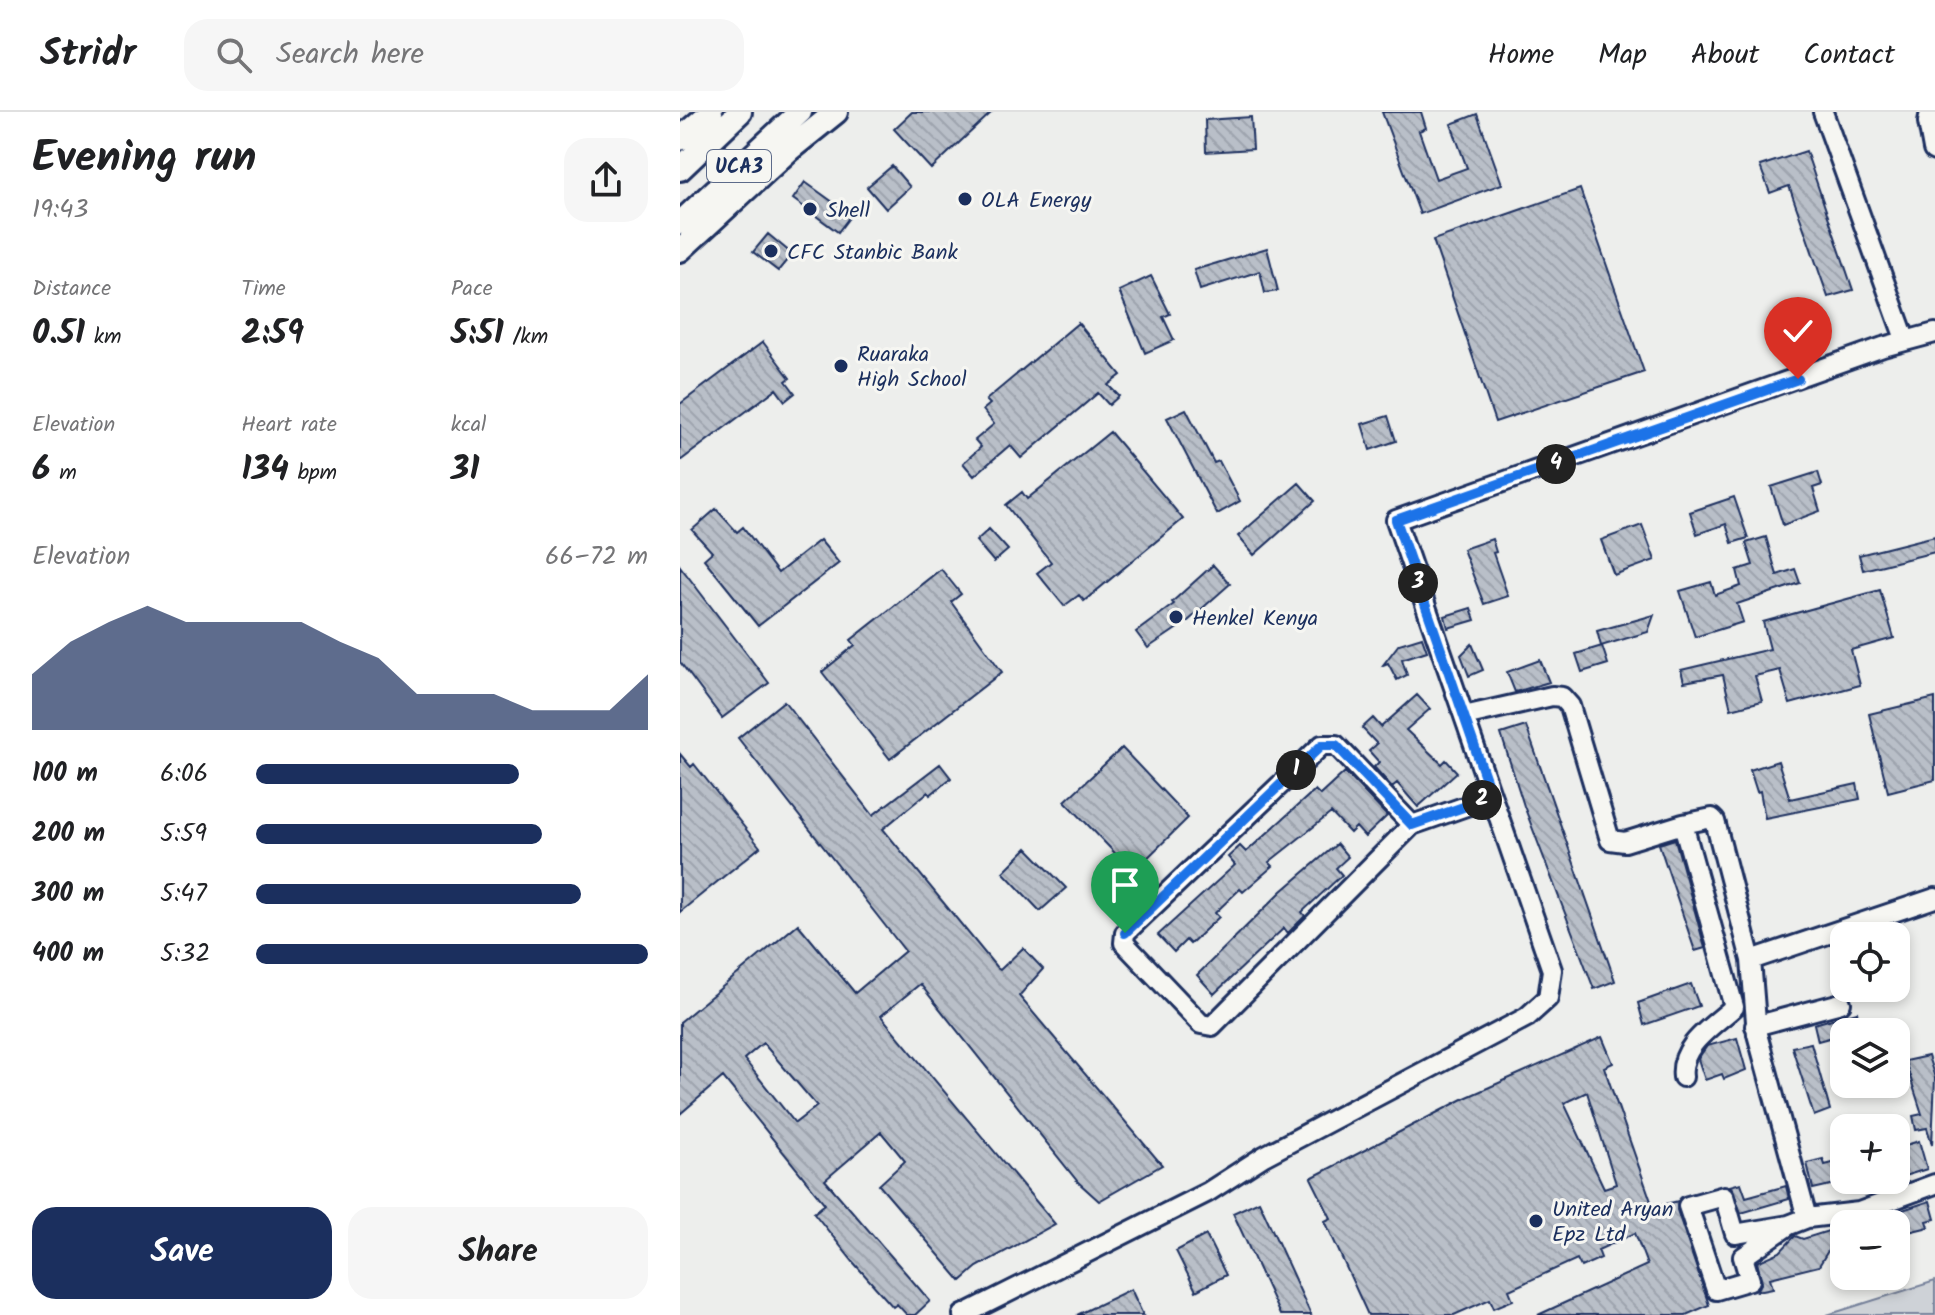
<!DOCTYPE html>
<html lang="en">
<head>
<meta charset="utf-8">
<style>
  :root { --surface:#fff; --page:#f6f6f6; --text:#202124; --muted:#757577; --line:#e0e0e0; --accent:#1b2f5e }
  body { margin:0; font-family:Kalam,sans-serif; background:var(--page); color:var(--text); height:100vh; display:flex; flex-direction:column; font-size:30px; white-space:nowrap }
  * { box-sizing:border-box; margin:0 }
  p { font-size:26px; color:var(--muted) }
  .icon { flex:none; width:44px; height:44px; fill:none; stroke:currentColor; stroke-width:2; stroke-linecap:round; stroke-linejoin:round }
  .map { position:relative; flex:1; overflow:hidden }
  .panel { display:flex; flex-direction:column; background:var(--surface); width:680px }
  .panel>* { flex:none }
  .controls { position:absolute; left:1150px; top:810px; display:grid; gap:16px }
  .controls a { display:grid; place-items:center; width:80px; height:80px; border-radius:16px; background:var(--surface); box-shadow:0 4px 12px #0003; font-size:40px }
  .pin { position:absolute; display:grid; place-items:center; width:68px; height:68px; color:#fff; margin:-82px -34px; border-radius:50% 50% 50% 0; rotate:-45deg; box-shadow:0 0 8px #0007 }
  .pin .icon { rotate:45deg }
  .km { position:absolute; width:40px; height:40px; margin:-20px; border-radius:50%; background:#222; color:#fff; font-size:22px; line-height:40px; text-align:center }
  .round { display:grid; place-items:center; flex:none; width:84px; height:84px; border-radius:24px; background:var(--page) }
  .overview { display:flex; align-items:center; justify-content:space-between; height:136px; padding:0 32px }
  h1 { font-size:44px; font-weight:700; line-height:60px }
  .stats { display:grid; grid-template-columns:repeat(3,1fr); gap:12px; height:136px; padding:8px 32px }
  .stats div { display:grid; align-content:center }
  .stats b { font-size:34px; font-weight:700 }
  .stats small { font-size:22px; font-weight:400 }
  .stats p { font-size:22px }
  .chart { height:224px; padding:16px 32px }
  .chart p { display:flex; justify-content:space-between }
  .chart svg { width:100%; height:144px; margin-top:8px; fill:var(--accent); opacity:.7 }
  .action { display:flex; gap:16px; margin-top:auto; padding:16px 32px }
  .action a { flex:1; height:92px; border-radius:24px; background:var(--accent); color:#fff; font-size:32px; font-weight:700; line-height:92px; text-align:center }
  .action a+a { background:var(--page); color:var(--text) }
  ul { padding:0 32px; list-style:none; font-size:26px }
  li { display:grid; grid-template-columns:128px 96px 1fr; align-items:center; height:60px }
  li i { height:20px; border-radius:10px; background:var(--accent) }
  header { display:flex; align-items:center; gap:48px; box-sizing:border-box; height:112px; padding:0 40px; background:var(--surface); border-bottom:2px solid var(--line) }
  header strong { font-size:38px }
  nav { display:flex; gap:44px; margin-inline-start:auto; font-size:28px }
  .search { width:560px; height:72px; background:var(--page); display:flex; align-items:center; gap:20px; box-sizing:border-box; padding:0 28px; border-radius:24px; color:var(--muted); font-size:30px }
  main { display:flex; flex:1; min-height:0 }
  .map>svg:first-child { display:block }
  .grass { fill:#ced2d7; stroke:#74809a; stroke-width:2 }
  .building { fill:url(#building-back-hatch); stroke:#1b2f5e; stroke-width:2; fill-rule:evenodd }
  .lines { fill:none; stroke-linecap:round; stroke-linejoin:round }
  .minor-casing { stroke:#1b2f5e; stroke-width:24 }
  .major-casing { stroke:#1b2f5e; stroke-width:28 }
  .minor { stroke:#f6f6f2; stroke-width:18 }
  .major { stroke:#f6f6f2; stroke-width:22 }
  .route-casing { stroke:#fff; stroke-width:16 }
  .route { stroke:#1a73e8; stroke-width:10 }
  .poi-dot { fill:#1b2f5e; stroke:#f6f6f2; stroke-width:3 }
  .labels { text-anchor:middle; stroke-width:6; stroke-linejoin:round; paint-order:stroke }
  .shield { fill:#f6f6f2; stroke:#5d6b8a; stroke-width:2 }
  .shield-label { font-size:20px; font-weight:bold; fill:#1b2f5e }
  .poi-label { font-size:22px; fill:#1b2f5e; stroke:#f6f6f2; text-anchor:start }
</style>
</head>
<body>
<header>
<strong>Stridr</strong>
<div class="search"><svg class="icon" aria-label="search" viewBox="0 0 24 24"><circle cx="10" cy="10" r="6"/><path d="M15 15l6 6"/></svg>Search here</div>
<nav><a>Home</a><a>Map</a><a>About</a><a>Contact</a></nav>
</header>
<main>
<section class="panel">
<div class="overview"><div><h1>Evening run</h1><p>19:43</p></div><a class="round"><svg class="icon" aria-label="share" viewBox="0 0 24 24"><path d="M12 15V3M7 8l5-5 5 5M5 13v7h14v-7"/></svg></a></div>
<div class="stats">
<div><p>Distance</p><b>0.51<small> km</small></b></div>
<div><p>Time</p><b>2:59</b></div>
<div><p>Pace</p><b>5:51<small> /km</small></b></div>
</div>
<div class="stats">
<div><p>Elevation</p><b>6<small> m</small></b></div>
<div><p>Heart rate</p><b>134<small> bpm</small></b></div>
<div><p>kcal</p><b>31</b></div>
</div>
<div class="chart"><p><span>Elevation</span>66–72 m</p>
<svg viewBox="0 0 160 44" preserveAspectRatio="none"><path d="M0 44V27L10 17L20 11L30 6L40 11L50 11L60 11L70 11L80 17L90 22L100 33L110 33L120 33L130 38L140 38L150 38L160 27V44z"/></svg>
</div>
<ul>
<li><b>100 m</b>6:06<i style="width:67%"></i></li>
<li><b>200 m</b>5:59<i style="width:73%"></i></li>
<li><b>300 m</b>5:47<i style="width:83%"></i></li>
<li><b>400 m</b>5:32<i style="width:100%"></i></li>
</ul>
<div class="action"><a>Save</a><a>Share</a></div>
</section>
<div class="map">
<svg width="1255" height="1203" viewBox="0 0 1255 1203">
  <defs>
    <pattern id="building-back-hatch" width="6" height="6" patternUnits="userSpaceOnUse" patternTransform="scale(2)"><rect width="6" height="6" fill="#b9bfc8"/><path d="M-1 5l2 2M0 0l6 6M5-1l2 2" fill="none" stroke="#9ea4ae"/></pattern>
  </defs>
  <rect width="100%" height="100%" fill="#edeeec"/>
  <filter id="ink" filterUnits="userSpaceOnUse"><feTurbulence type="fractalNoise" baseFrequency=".0125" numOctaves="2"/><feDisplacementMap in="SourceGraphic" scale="16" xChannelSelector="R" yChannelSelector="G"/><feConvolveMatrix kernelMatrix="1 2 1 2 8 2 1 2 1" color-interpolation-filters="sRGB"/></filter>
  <g filter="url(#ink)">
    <!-- grass -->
    <path class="grass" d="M1255 1169V1203H1147Z"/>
    <!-- building -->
    <path class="building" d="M232 0H312L251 57 214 17Z
      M702 0H741L746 16 739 19 756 67 787 56 771 12 797 2 822 72 740 102Z
      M571 5 573 37 526 40 525 8Z
      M1126 39 1173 178 1148 185 1109 74 1090 81 1080 54Z
      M212 54 230 75 206 97 187 75Z
      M125 70 171 103 158 120 113 87Z
      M900 77 964 260 815 310 753 128Z
      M88 122 112 142 98 159 73 140Z
      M587 136 598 179 585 181 580 159 520 178 514 158Z
      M471 164 490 202 483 205 494 228 465 241 439 179Z
      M398 211 441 263 428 273 439 284 429 293 418 281 341 346 330 333 294 364 283 351 301 335 295 328 314 312 303 298 310 292 306 288Z
      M83 230 110 266 106 269 115 281 105 289 96 277 0 349V292Z
      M506 297 534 351 539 349 560 389 537 402 487 306Z
      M708 304 716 329 690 338 682 312Z
      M430 320 503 407 404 489 399 483 384 494 357 461 371 450 326 393 342 380 347 387Z
      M1138 360 1142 373 1133 376 1140 399 1103 413 1091 375Z
      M619 371 635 389 574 443 558 424Z
      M1054 385 1068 426 1052 431 1046 412 1017 422 1010 400Z
      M36 397 57 420 63 415 98 461 140 428 159 451 78 514 24 447 32 440 12 418Z
      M962 413 975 448 934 463 921 428Z
      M309 417 328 438 314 450 296 429Z
      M1255 424V440L1183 458 1179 443Z
      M1086 425 1097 463 1115 457 1120 471 1057 492 1063 510 1015 525 1000 479 1031 470 1035 483 1061 474 1057 458 1073 453 1066 431Z
      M812 427 816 440 813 441 828 484 804 492 783 437Z
      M533 453 550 472 508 509 468 536 456 520 494 492 492 490Z
      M0 454 89 571 42 606 0 550Z
      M261 457 281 482 271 490 322 560 210 647 142 560 175 533 171 528Z
      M1200 478 1214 526 1171 538 1180 573 1110 592 1100 558 1075 564 1082 589 1051 597 1043 563 1004 570 1001 558 1090 537 1083 510Z
      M791 496 795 508 768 516 765 504Z
      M974 503 968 520 921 534 917 519Z
      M742 525 747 539 722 547 727 563 717 568 708 551 703 553 719 532Z
      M792 532 803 558 789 564 781 543Z
      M922 534 928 552 902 560 896 542Z
      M860 548 869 570 835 580 827 560Z
      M737 583 750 597 726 618 762 652 766 648 777 660 738 695 717 671 712 675 694 655 699 650 689 639 697 632 682 616 693 606 701 615Z
      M1255 586V668L1208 680 1189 602Z
      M104 589 193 703 260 652 271 666 250 683 248 680 203 717 317 856 320 858 343 836 363 857 339 884 482 1053 419 1089 398 1070 240 872 201 904 375 1112 297 1155 281 1169 199 1073 225 1049 201 1020 145 1068 250 1189 235 1203H227L217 1192 213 1195 174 1151 134 1101 145 1092 43 965 0 1002V910L118 812 175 881 225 839 58 626ZM83 931 137 994 115 1011 64 947Z
      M846 614 935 869 914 877 844 694 821 622Z
      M442 636 508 706 453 760 385 689Z
      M0 642 11 655 14 652 80 735 0 800Z
      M1098 649 1110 687 1177 672 1180 687 1085 706 1080 679 1077 680 1070 658Z
      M665 660 707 704 685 725 676 715 670 721 651 701 589 750 593 754 563 780 560 777 535 801 539 805 510 832 506 828 494 840 478 823 555 753 548 745 560 734 566 740 635 678 640 683Z
      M995 727 1025 836 1015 839 979 732Z
      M657 732 668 745 656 756 662 763 622 800 625 804 608 821 604 816 534 882 517 863 602 779Z
      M347 736 386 776 360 799 323 760Z
      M1011 872 1019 894 964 913 958 891Z
      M1177 900 1182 917 1138 929 1134 912Z
      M922 925 933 951 924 955 973 1095 998 1089 997 1098 1029 1193 1006 1203H858L967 1153 955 1121 918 1138 921 1146 901 1155 897 1147 829 1178 833 1188 814 1196 810 1187 774 1203H688L645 1109 651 1106 631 1066 785 986ZM907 980 936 1072 924 1076 884 991Z
      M1057 926 1066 958 1044 967 1042 962 1025 968 1018 947 1022 941 1027 934Z
      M1131 931 1150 998 1134 1004 1112 935Z
      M1248 944 1255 966 1252 1033 1247 1016 1236 1018 1233 1004 1242 1002 1225 949Z
      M1239 1029 1247 1057 1221 1065 1216 1036Z
      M1143 1047 1145 1053 1164 1048V1070L1133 1077 1127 1051Z
      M1061 1071 1066 1085 1106 1074 1109 1087 1061 1101 1050 1074Z
      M579 1089 631 1203H600L553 1101Z
      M1250 1089 1255 1107 1247 1109 1249 1115 1220 1122 1216 1112H1180Z
      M1164 1114V1132L1149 1137 1139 1154 1090 1166 1093 1176 1077 1179 1082 1170 1077 1150 1100 1140 1115 1124 1123 1127Z
      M526 1123 546 1163 516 1179 496 1139Z
      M451 1177 463 1203H397Z"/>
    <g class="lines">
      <!-- minor casing -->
      <g class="minor-casing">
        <path id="minor" d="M1143 0 1225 227
          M784 604 872 584 882 585 890 594 930 728 945 730 1003 712 1054 895C1033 914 999 934 1003 965
          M1003 712 1032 706 1035 709 1071 848 1077 922 1127 1106 1179 1100 1255 1072
          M732 713 656 633H642L445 821 444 831 521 912 532 914 732 713 812 685
          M1071 848 1255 786
          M1075 914 1161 891
          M1109 1113 1055 1122 1044 1084 1008 1094 1036 1178 1070 1168 1063 1145 1109 1113 1127 1106
          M283 1203 528 1080 584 1044 847 905 868 886 872 858 716 408 1203 235 1255 221"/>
      </g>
      <!-- major casing -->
      <g class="major-casing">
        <path id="major" d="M1252 0 1250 10 1255 37
          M0 27 31 0
          M0 57 60 0
          M0 111 120 0
          M0 138 110 37 156 0"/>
      </g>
      <!-- minor -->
      <use href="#minor" class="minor"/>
      <!-- major -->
      <use href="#major" class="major"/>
    </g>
  </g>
  <g class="lines" filter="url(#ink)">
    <!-- route casing -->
    <g class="route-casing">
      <path id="route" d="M445 821 642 633H656L732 713 812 685 716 408 1118 267"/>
    </g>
    <!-- route -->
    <use href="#route" class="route"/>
  </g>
  <!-- markers -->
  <g class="poi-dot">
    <circle cx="285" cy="87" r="8"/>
    <circle cx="130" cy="97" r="8"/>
    <circle cx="91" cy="139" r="8"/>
    <circle cx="161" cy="254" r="8"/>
    <circle cx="496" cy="505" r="8"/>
    <circle cx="856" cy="1109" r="8"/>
  </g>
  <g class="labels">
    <!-- shield labels -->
    <rect class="shield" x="27" y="38" width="64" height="32" rx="6"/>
    <g class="shield-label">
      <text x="59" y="61">UCA3</text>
    </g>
    <!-- poi labels -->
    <g class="poi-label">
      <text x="301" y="95">OLA Energy</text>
      <text x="146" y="105">Shell</text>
      <text x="107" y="147">CFC Stanbic Bank</text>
      <text x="177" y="249">Ruaraka<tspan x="177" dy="25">High School</tspan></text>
      <text x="512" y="513">Henkel Kenya</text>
      <text x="872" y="1104">United Aryan<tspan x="872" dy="25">Epz Ltd</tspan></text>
    </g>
  </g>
</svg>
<div class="controls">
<a><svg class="icon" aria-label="locate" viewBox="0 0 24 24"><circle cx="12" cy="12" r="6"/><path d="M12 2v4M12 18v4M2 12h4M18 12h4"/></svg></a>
<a><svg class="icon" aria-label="layers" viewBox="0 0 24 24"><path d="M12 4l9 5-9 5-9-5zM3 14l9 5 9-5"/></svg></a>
<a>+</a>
<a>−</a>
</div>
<div class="pin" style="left:445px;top:821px;background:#1e9e55"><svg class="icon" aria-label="arrive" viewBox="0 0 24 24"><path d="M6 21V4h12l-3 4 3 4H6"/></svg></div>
<div class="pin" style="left:1118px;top:267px;background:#d93025"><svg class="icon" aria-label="check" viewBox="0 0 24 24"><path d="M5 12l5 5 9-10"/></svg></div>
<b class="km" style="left:616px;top:658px">1</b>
<b class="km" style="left:802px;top:688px">2</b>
<b class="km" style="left:738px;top:471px">3</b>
<b class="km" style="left:876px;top:352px">4</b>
</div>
</main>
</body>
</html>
